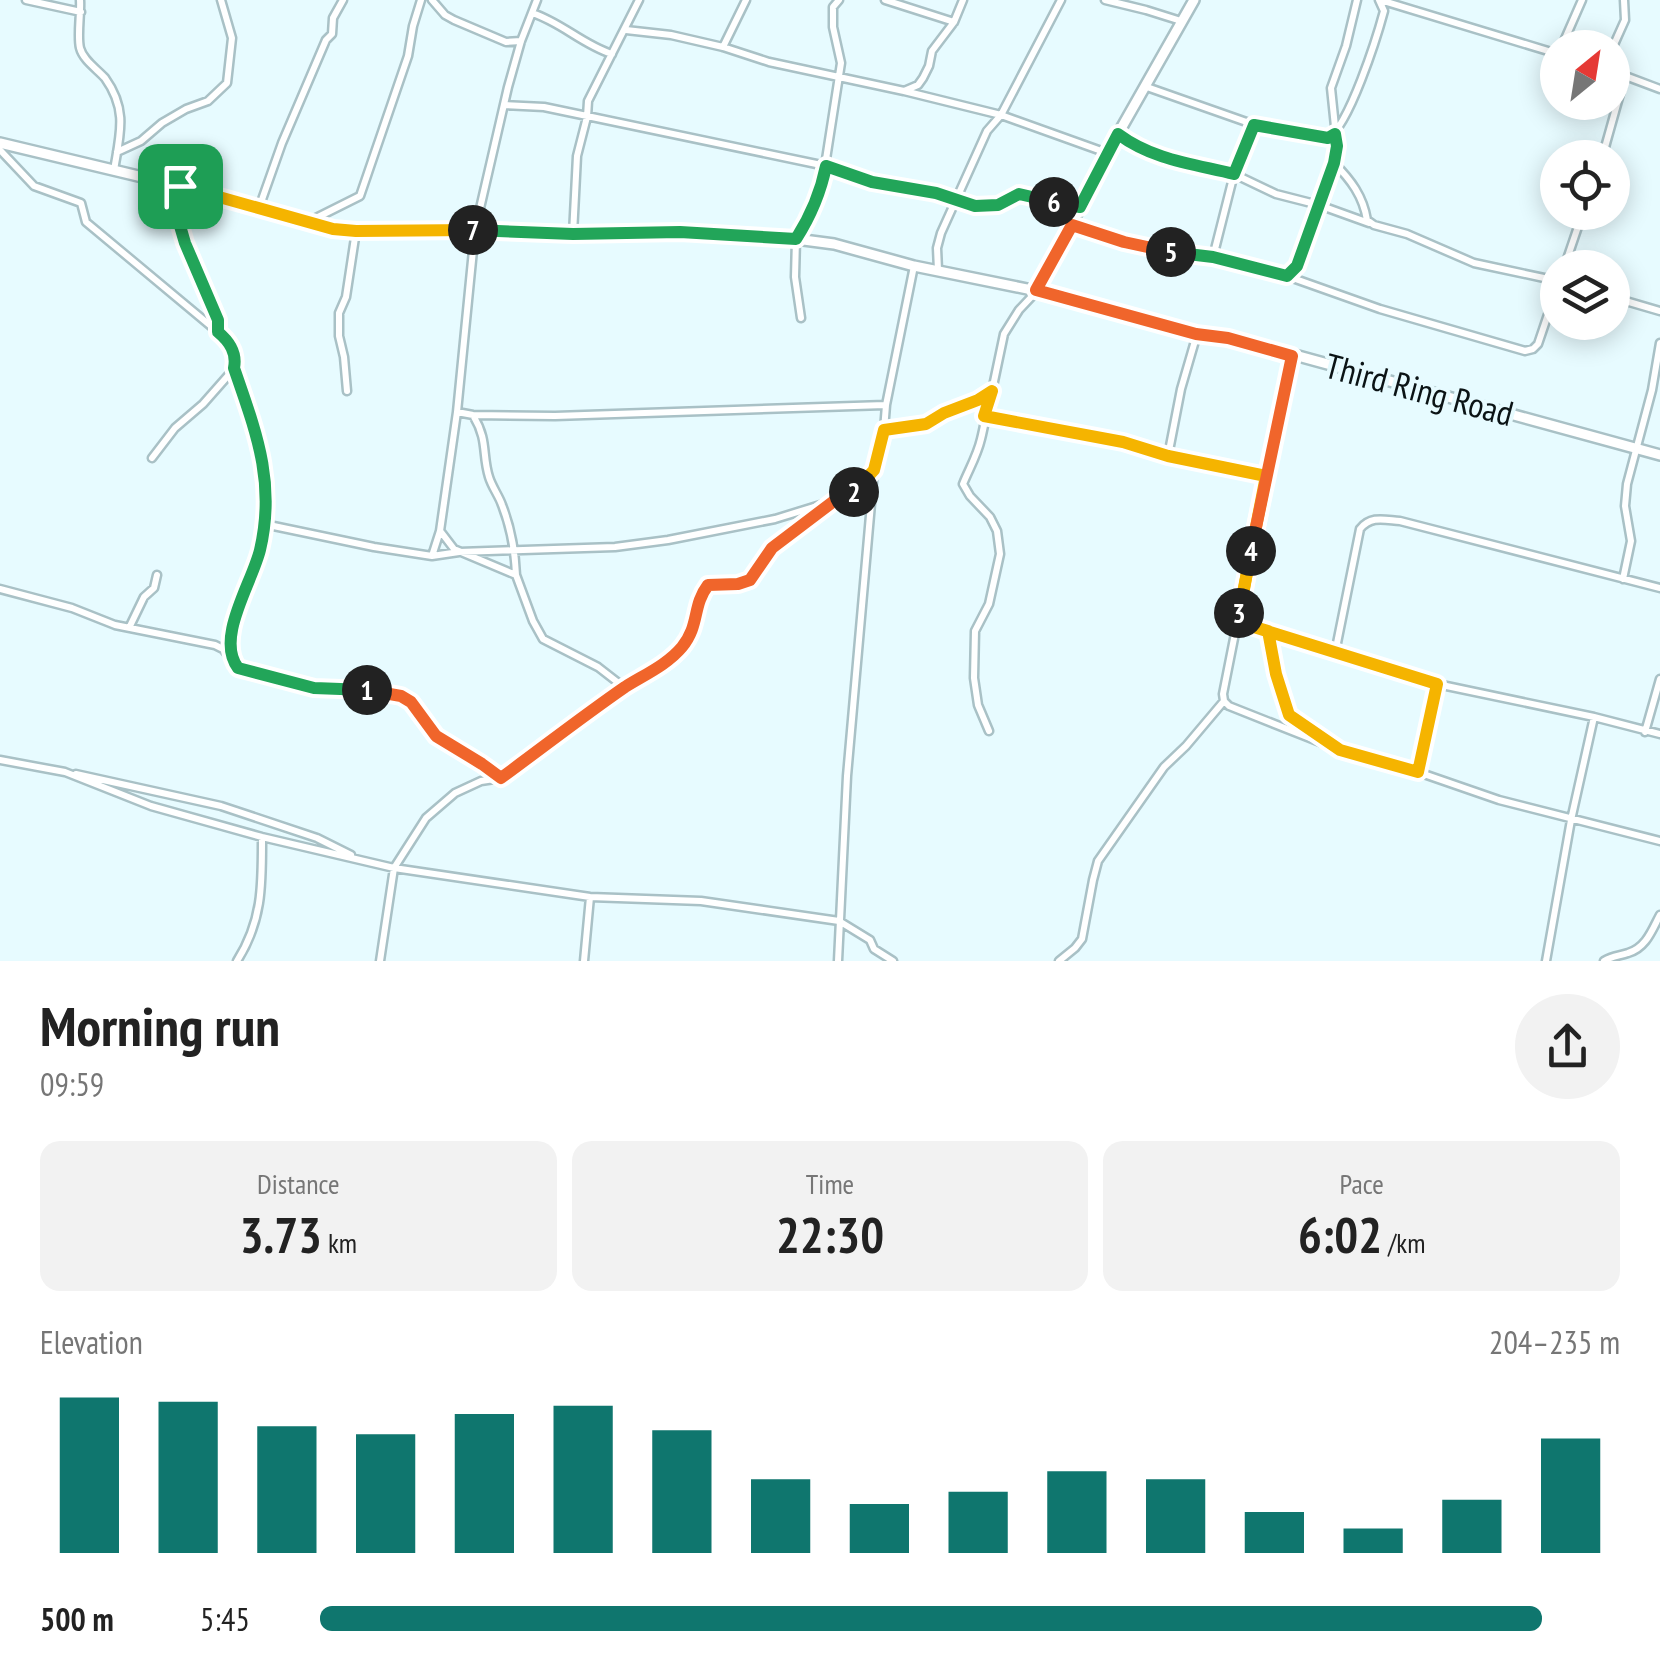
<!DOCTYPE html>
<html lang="en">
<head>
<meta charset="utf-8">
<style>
  :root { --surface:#fff; --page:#f2f2f2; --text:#222; --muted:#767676; --accent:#0f766e }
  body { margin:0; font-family:"PT Sans Narrow",sans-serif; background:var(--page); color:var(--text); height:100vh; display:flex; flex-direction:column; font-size:38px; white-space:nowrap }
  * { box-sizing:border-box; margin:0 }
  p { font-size:32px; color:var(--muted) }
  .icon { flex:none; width:55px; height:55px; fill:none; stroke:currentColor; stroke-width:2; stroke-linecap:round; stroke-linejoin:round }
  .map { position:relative; height:961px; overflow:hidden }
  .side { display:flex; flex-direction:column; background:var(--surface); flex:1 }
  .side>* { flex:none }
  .needle { width:65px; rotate:30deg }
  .controls { position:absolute; left:1540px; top:30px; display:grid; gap:20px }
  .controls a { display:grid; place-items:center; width:90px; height:90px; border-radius:50%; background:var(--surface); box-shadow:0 5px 25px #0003; font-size:50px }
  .pin { position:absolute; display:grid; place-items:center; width:85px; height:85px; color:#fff; margin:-42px; border-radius:20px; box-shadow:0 5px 15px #0006 }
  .km { position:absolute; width:50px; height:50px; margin:-25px; border-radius:50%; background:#222; color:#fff; font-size:28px; line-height:50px; text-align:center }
  .round { display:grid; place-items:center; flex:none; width:105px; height:105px; border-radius:52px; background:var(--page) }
  .overview { display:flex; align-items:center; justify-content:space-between; height:170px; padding:0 40px }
  h1 { font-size:55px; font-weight:600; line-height:75px }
  .figures { display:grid; grid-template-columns:repeat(3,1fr); gap:15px; height:170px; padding:10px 40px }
  .figures div { display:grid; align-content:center; border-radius:20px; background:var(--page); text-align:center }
  .figures b { font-size:50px; font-weight:600 }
  .figures small { font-size:28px; font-weight:400 }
  .figures p { font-size:28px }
  .chart { height:280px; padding:20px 40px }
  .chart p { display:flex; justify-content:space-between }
  .chart svg { width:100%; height:180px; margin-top:10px; stroke:var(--accent); stroke-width:6 }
  ul { padding:0 40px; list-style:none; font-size:32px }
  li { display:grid; grid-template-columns:160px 120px 1fr; align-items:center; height:75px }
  li i { height:25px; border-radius:12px; background:var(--accent) }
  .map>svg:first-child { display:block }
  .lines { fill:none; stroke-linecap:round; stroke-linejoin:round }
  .minor-casing { stroke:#a9c1c6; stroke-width:11 }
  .tertiary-casing { stroke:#a9c1c6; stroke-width:14 }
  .minor { stroke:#fff; stroke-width:6 }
  .tertiary { stroke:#fff; stroke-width:9 }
  .split-1-casing { stroke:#fff; stroke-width:20 }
  .split-2-casing { stroke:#fff; stroke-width:20 }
  .split-3-casing { stroke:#fff; stroke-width:20 }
  .split-4-casing { stroke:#fff; stroke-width:20 }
  .split-5-casing { stroke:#fff; stroke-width:20 }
  .split-6-casing { stroke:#fff; stroke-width:20 }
  .split-7-casing { stroke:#fff; stroke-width:20 }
  .split-8-casing { stroke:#fff; stroke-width:20 }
  .split-1 { stroke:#22a559; stroke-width:12 }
  .split-2 { stroke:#f0652b; stroke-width:12 }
  .split-3 { stroke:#f5b400; stroke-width:12 }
  .split-4 { stroke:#f5b400; stroke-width:12 }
  .split-5 { stroke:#f0652b; stroke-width:12 }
  .split-6 { stroke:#22a559; stroke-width:12 }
  .split-7 { stroke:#22a559; stroke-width:12 }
  .split-8 { stroke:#f5b400; stroke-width:12 }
  .labels { text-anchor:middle; stroke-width:8; stroke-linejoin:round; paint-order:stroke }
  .street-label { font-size:35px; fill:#0b1315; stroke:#e7fbff }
</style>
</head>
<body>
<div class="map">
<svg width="1660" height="961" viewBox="0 0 1660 961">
  <rect width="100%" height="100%" fill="#e7fbff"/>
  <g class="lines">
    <!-- minor casing -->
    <g class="minor-casing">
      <path id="minor" d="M26 0 81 12
        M80 0C81 13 77 36 80 48 83 60 97 69 105 78 128 110 120 134 114 170
        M432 0 445 15 454 20 506 42 521 41
        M885 0 954 22
        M1105 0 1146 10 1181 21
        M1357 0 1346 46 1331 88 1337 146 1334 163C1351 180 1363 196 1367 220L1374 225 1407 234 1474 263 1558 281
        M1380 0 1558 54
        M532 13C561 22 583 45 612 54
        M626 30 671 35 723 47 769 62 904 91 1001 115 1107 153
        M723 47 746 0
        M1561 48 1582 0
        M1612 49 1625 20 1624 0
        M1612 71 1660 89
        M1144 86 1255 125 1234 174 1213 257
        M904 91 918 85 923 78 929 66 932 51 954 22 963 0
        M504 105 544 107 826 166 873 182 936 193 975 207 998 205 1019 195 1080 207
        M1255 125 1328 138C1349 126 1377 37 1384 11L1379 0
        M1118 134 1133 145 1154 155 1234 174 1276 194 1319 205 1369 223
        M0 150 34 186 81 203 86 222 218 332
        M117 152 141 141 162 123 186 109 208 101 227 83 232 38 221 0
        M1602 158 1625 76
        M180 186 178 219 185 243 218 320V332C230 343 237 353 234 369 256 432 276 483 260 551 253 578 236 604 231 632 230 639 231 648 231 655
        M259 208 282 143 326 40 332 34 333 18 343 0
        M308 222 360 196 408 56 413 26 421 0
        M1072 225 1124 243 1166 251 1213 257 1287 276 1380 309 1525 351 1533 349 1538 344 1558 285
        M573 234 577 156 587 117 588 101 639 0
        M1564 268 1583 212
        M938 270 937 248 941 233 987 131 1001 115 1061 0
        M1287 276 1297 266 1334 163
        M1612 297 1660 311
        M801 318 795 277 796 239 807 222 808 213 822 185 841 63 833 27V7L839 0
        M1292 356 1266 477 1223 694 1224 701 1229 706 1340 750 1418 772 1499 800 1660 841
        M347 391 344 357 339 336V313L346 297 356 231
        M457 412 473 415 555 416 885 405
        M984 416 1123 442 1168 456 1266 477
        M474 417C488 440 482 455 489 477 492 487 499 496 502 505 511 528 515 551 516 575
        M884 430 926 425 943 413 979 400 992 391 1004 334 1019 310 1036 292
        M1168 456 1181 389 1197 334
        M152 458 175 428 203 404 233 370
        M264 524 374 547 432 556 459 552 615 547 668 540 775 519 830 502
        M441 532 454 549 516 575 533 621 543 639 598 667 625 688
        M432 556 440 531 457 412 475 230 508 87 521 41 537 0
        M1623 579 1631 541 1625 506 1627 484 1652 390 1660 343
        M0 589 72 608 115 625 215 645 223 649 238 667 281 680 314 688 369 690 401 695 420 711 436 737 482 764 500 778
        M1238 622 1437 684 1594 717 1660 734
        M130 626 144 597 154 588 157 575
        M1268 631 1276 674 1289 715 1328 741
        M1335 653 1360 529C1371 515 1385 520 1400 521L1660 588
        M989 731 978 705 974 678 975 631 989 604 1000 554 997 531 990 517 970 496 963 484C969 469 977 456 981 439 985 423 987 407 992 391
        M1645 732 1660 679
        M0 760 65 772 151 806 262 837 394 868 590 897 701 901 839 921 870 940 874 949 893 961
        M1418 772 1437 684
        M76 774 221 806 317 838 351 855
        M237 961C263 920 262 884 262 837
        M380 961 394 868 426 818 455 793 481 781 501 778C542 748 583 716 625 687 644 675 667 665 682 647 700 625 692 607 708 585L738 584 750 580 772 548 834 501 852 494 874 470
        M584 961 590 897
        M838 961 847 776 874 470 884 430 886 405 914 266
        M1059 961 1075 948 1082 939 1093 880 1098 861 1164 767 1186 746 1224 701
        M1546 961 1571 820 1594 717
        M1604 961C1612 956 1619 956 1628 953 1646 948 1652 930 1660 915"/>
    </g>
    <!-- tertiary casing -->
    <g class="tertiary-casing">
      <path id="tertiary" d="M0 143 180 186 333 229 475 230 573 234 679 233 796 239 834 244 914 266 1037 291 1197 334 1229 337 1660 455
        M1037 291 1118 134 1194 0"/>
    </g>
    <!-- minor -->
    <use href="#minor" class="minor"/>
    <!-- tertiary -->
    <use href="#tertiary" class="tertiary"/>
  </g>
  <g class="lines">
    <!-- split-1 casing -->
    <g class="split-1-casing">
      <path id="split-1" d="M180 186 178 219 185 243 218 320V332C230 342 237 353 234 368 256 432 276 482 260 550 252 583 215 638 238 668L314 688 367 690"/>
    </g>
    <!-- split-2 casing -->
    <g class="split-2-casing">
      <path id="split-2" d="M367 690 401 696 411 702 436 736 482 764 501 778C542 748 583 716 625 687 644 675 667 665 682 647 700 625 692 606 708 585L738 584 750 580 772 548 834 501 854 492"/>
    </g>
    <!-- split-3 casing -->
    <g class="split-3-casing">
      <path id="split-3" d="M854 492 874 470 884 430 926 424 944 413 978 400 992 391 984 416 1123 442 1168 456 1266 476 1239 613"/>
    </g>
    <!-- split-4 casing -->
    <g class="split-4-casing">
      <path id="split-4" d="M1239 613 1238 622 1268 631 1276 674 1289 715 1340 750 1418 772 1437 684 1238 622 1251 551"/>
    </g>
    <!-- split-5 casing -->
    <g class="split-5-casing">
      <path id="split-5" d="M1171 252 1124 242 1072 225 1036 290 1196 334 1228 338 1292 356 1251 551"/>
    </g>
    <!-- split-6 casing -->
    <g class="split-6-casing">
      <path id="split-6" d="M1054 202 1080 207 1118 134C1153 160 1193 164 1234 174L1254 125 1328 138 1335 134 1337 146 1334 163 1297 266 1287 276 1213 257 1171 252"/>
    </g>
    <!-- split-7 casing -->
    <g class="split-7-casing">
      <path id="split-7" d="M473 230 573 234 680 232 796 239C810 217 821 191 826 166L872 182 936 193 975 206 998 205 1019 194 1054 202"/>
    </g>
    <!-- split-8 casing -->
    <g class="split-8-casing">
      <path id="split-8" d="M180 186 333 229 356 231 473 230"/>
    </g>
    <!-- split-1 -->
    <use href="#split-1" class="split-1"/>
    <!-- split-2 -->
    <use href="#split-2" class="split-2"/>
    <!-- split-3 -->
    <use href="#split-3" class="split-3"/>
    <!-- split-4 -->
    <use href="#split-4" class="split-4"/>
    <!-- split-5 -->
    <use href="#split-5" class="split-5"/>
    <!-- split-6 -->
    <use href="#split-6" class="split-6"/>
    <!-- split-7 -->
    <use href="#split-7" class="split-7"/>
    <!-- split-8 -->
    <use href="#split-8" class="split-8"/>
  </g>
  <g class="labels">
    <!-- street labels -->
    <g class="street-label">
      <text transform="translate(1419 390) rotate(15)" y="12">Third Ring Road</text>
    </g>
  </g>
</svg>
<div class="controls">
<a><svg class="needle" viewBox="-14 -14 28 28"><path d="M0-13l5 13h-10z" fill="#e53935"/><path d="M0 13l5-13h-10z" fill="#767676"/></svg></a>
<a><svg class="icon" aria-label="locate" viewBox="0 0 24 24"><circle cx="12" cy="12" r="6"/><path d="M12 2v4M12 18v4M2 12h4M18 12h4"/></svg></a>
<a><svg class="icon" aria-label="layers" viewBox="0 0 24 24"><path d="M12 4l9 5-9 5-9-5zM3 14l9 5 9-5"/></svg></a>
</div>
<div class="pin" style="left:180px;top:186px;background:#1e9e55"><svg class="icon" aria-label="arrive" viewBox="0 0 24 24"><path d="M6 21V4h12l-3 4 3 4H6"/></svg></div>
<b class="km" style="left:367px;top:690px">1</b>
<b class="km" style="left:854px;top:492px">2</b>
<b class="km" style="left:1239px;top:613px">3</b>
<b class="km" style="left:1251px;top:551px">4</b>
<b class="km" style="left:1171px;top:252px">5</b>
<b class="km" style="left:1054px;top:202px">6</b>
<b class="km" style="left:473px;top:230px">7</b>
</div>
<section class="side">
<div class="overview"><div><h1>Morning run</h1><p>09:59</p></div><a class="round"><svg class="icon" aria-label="share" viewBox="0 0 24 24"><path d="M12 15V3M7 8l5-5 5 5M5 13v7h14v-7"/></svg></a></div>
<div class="figures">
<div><p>Distance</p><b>3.73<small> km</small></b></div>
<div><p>Time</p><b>22:30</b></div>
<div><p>Pace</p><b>6:02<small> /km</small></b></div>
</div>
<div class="chart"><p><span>Elevation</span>204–235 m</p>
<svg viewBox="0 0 160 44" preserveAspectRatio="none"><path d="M5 44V6M15 44V7M25 44V13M35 44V15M45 44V10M55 44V8M65 44V14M75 44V26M85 44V32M95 44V29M105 44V24M115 44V26M125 44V34M135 44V38M145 44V31M155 44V16"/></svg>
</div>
<ul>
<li><b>500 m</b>5:45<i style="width:94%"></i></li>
</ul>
</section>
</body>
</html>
